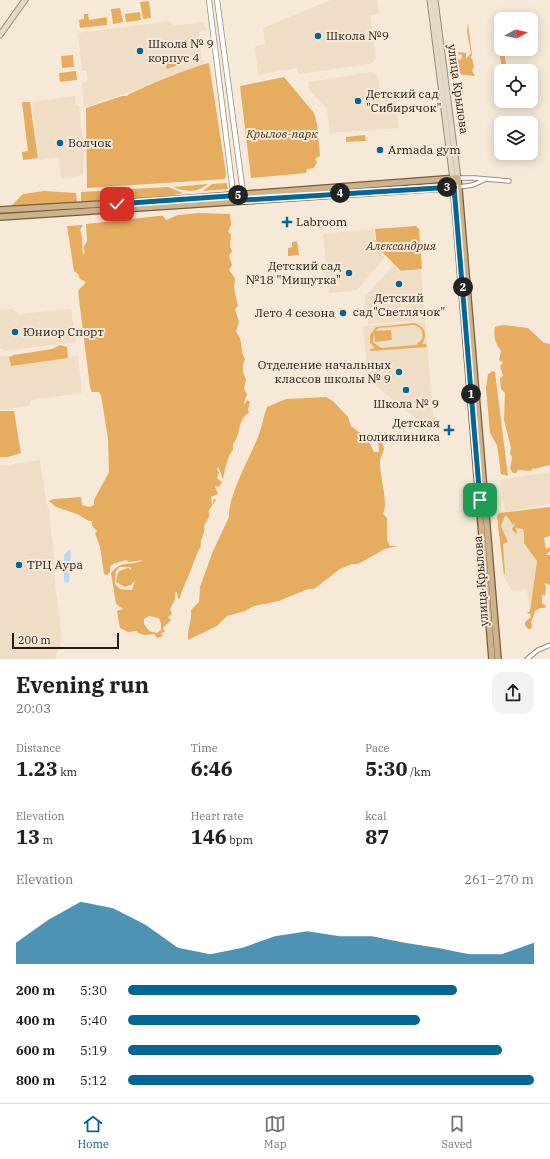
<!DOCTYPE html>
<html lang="en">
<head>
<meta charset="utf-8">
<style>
  :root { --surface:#fff; --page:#f2f2f2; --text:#202124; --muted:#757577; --line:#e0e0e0; --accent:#046695 }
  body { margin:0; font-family:"IBM Plex Serif",serif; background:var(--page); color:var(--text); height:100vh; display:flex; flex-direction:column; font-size:15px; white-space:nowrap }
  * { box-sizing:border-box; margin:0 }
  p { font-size:13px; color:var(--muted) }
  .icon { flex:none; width:22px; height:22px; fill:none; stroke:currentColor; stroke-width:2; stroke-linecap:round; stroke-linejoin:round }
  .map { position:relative; height:659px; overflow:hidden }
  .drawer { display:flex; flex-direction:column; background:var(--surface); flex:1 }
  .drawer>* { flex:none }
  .needle { width:26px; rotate:82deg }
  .tools { position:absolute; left:494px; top:12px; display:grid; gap:8px }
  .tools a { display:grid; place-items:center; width:44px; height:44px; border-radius:8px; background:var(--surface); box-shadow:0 2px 10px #0003; font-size:20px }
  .scale { position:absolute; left:12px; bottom:10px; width:107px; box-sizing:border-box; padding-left:4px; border:2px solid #211c16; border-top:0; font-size:11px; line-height:14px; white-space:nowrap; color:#211c16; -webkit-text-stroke:3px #f7e9d8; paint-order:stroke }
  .pin { position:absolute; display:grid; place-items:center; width:34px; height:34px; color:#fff; margin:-17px; border-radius:8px; box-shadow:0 2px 6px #0006 }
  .km { position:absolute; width:20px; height:20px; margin:-10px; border-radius:50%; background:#222; color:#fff; font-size:11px; line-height:20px; text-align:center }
  .round { display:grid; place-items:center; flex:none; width:42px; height:42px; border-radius:12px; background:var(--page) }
  .head { display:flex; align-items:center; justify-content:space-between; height:68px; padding:0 16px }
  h1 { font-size:22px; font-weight:700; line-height:30px }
  .figures { display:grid; grid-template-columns:repeat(3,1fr); gap:6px; height:68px; padding:4px 16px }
  .figures div { display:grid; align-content:center }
  .figures b { font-size:20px; font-weight:700 }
  .figures small { font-size:11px; font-weight:400 }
  .figures p { font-size:11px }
  .chart { height:112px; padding:8px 16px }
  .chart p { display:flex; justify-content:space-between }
  .chart svg { width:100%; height:72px; margin-top:4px; fill:var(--accent); opacity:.7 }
  ul { padding:0 16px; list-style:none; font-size:13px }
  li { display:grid; grid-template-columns:64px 48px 1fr; align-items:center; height:30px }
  li i { height:10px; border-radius:5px; background:var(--accent) }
  .dock { display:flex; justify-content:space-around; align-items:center; height:56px; border-top:1px solid var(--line); background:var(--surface); font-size:11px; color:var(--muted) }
  .dock a { display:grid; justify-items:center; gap:2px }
  .dock .on { color:var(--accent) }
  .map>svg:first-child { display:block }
  .built { fill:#f0ddc6 }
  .green { fill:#e6ad60; fill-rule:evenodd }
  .water { fill:#b7d9f2 }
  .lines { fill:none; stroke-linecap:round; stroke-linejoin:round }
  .minor-casing { stroke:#998d7d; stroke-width:5.5 }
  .tertiary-casing { stroke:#998d7d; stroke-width:6 }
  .secondary-casing { stroke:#998d7d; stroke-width:7 }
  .primary-casing { stroke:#7b5c33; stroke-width:8 }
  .minor { stroke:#fff; stroke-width:3.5 }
  .tertiary { stroke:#fff; stroke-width:4.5 }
  .secondary { stroke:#e6d8c6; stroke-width:5 }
  .primary { stroke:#cdb28e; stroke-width:5.5 }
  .route-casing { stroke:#fff; stroke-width:8 }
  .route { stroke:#046695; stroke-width:5 }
  .poi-dot { fill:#046695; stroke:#f7e9d8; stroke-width:1.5 }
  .labels { text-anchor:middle; stroke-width:4; stroke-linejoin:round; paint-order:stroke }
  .poi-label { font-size:12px; fill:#211c16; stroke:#f7e9d8; text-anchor:start }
  .street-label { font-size:12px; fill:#211c16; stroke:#f7e9d8 }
  .park-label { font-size:12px; font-style:italic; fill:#4f3611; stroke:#f7e9d8 }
</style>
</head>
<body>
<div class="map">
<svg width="550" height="659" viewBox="0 0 550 659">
  <rect width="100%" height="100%" fill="#f7e9d8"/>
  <!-- built -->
  <path class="built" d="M331 0H377L379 14 370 15 376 59 371 64 298 74 297 68 258 75 255 46 265 44 263 28Z
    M171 21 172 26 204 22 206 31 199 32 203 68 84 107 82 82 88 81 86 71H82L78 33Z
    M372 72 378 76 380 93 394 92 399 128 330 133 327 109 309 90 308 82Z
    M75 96 76 105 79 106 84 156 83 175 61 179 59 157 39 160 32 102Z
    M374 229 376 247 385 257 357 290 329 293 323 234Z
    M394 265 401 272 421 270 426 320 368 324 365 296Z
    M12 309 19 314 71 309 76 342 5 351 0 348V310Z
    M425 321 434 422 428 423 426 427 368 379 363 326Z
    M10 356 12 365 78 356 82 393 31 400 29 406 0 410V357Z
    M40 460 46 501 49 511 55 566 54 575 62 640 55 659H0V466Z
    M550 472V504L505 512 500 480Z
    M526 512V545L537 561 530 611 527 590 512 591 504 577 498 518 505 514Z"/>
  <!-- green -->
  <path class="green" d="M149 1 151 18 143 19 140 2Z
    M120 8 123 22 113 24 111 9Z
    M140 12 141 20 126 22 125 14Z
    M84 14H88L89 20 107 17V25L80 28 79 20 84 19Z
    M468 23 472 55 470 57 472 59 474 66 472 71 475 76C460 74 458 78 458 59L461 60 462 55 458 54 459 52 466 53V59L471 53 467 32Z
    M498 43 501 46V52L504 50 506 65 502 68 499 51 495 46Z
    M73 55 74 67 62 68 61 56Z
    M178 56 181 64 167 69 164 61Z
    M209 63 226 174 225 179 87 188 86 108 122 96H127C132 91 200 64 209 63Z
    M76 71 77 80 60 82 59 73Z
    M284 77 314 113 317 124 320 156 315 159 317 162 314 168 307 169 306 173 251 178 240 86Z
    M22 102H30L38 158 23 160 22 152 28 151Z
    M365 135 366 141 346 142V137Z
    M227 183 228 189 203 191 212 184Z
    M208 184C197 193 185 192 173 187Z
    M168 187 183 193 165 197 84 203 81 201V192Z
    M44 191 76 193 77 202 10 207 23 194Z
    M200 213 230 214 231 225 228 232 231 234 230 246 232 251 229 256 232 265 229 270 235 278 234 288 238 306 235 309 239 322 236 332C244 340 239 350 245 359 242 365 242 374 246 379L244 389 247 394 244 403 245 404 247 400 250 402 248 410 249 413C237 419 241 436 233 444V450C228 454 224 473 223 480L218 466 217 470 219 472 217 478 222 482 219 487 215 486 218 494 211 497 212 505 214 499 216 500 209 510V517L204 526C206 534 199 540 201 546 196 554 194 563 190 572 187 581 182 589 180 598L178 599 177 592 175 593V600L170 609 172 614 168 617 171 620 163 628 165 632 161 633 163 636 157 638 154 634C148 635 141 636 136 631L128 632 120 628 117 611 123 609 116 604 111 573C122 559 131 567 143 560L129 562 126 560 113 564 110 567V572L107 575 104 574 100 547 95 533 97 531 92 526V521H89L77 514 56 507 49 501 54 499 81 497 82 505 90 507 94 505V500L109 472 108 439 101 395 99 392H92L90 387 78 291 86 282 80 279 78 274 74 271 67 226 83 225 80 230C83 238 82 246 83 254L85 252 83 248 87 241 86 224 158 216H163L166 220 178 215ZM120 567H130L132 570 128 568 119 571 117 576 116 582 125 587 131 585 135 580 132 590 120 589 115 584 116 571ZM149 616 159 618 161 624V630L157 633 149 631 144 624V619Z
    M416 226 419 229 422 269 401 271 377 247 375 229Z
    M297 241 299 255 288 256V248L292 247V242Z
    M414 323C425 326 428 335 422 344H426L427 347 371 351 370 349 375 348 370 343V335L376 327ZM414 325C421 327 424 332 422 339L416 345 381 348 373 342 374 332 375 342 392 340 391 330 375 331 379 328Z
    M503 325 528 328 544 343 550 344V466L549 465 535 469 533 468 531 471 518 470 516 473H513L510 469 512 457 510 454 511 448 504 420 505 393 501 389 500 378 503 376 500 366 503 363 499 360 501 351C495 343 493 336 495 327Z
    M60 345 67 347 68 358 11 366 9 357 14 355 52 349Z
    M493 371 495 372 508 476 501 474 497 445 490 433 486 388 488 374Z
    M326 397 333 401 348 417 351 426 367 438 374 452H379L378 436 379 431 384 449C383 453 380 458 380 461 379 475 389 503 383 514L387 518V540L390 546H397L385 549 358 564H352L340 569 314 589H308L279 601 254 606 245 611 227 616 217 626 188 640C187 629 192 622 191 610L199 602 200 587 213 551 229 517C228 496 250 457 258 437 262 427 263 417 267 407L286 399Z
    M0 411H14L21 453 8 457H0Z
    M550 507V536L544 538 546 549 550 547V551L546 555H550V585L544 583 546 587 545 596 542 595V603L546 606 545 608H540L535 611 531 623 532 626 531 629H528L525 625V622L531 617 530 614 527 613 530 611 537 561 524 543V532L523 529 516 528 517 534 513 531 512 528 515 525 514 523 513 525 507 516H505L501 526 508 542 503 544 505 573 504 575 497 517 499 513Z"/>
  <!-- water -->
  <path class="water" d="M69 550 71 551 69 582 67 583 64 581V555Z"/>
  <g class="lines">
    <!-- minor casing -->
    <g class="minor-casing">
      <path id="minor" d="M458 178H475L509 181
        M459 187 473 185 484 180
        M527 659 538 650 550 645"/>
    </g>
    <!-- tertiary casing -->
    <g class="tertiary-casing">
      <path id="tertiary" d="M209 0 234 200
        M217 0 244 200"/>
    </g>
    <!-- secondary casing -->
    <g class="secondary-casing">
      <path id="secondary" d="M430 0 453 180
        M435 0 458 178
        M0 35 25 0"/>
    </g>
    <!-- primary casing -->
    <g class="primary-casing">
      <path id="primary" d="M453 180 492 659
        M0 210 154 201 458 178 498 659
        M0 217 457 187"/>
    </g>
    <!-- minor -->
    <use href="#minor" class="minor"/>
    <!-- tertiary -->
    <use href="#tertiary" class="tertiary"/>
    <!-- secondary -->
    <use href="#secondary" class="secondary"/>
    <!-- primary -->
    <use href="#primary" class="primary"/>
  </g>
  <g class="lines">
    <!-- route casing -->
    <g class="route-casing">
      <path id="route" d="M117 204 243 195 244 200 454 187 480 500"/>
    </g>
    <!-- route -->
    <use href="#route" class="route"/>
  </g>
  <!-- markers -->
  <g class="poi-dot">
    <circle cx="318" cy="36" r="4"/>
    <circle cx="140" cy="51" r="4"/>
    <circle cx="358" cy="101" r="4"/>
    <circle cx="60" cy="143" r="4"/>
    <circle cx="380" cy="150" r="4"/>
    <path d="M285 216h4v4h4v4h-4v4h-4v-4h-4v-4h4z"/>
    <circle cx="349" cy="273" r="4"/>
    <circle cx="399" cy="284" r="4"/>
    <circle cx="343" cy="313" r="4"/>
    <circle cx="15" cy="332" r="4"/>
    <circle cx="399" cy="372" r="4"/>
    <circle cx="406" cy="390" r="4"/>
    <path d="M447 424h4v4h4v4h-4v4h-4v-4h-4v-4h4z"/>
    <circle cx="19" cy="565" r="4"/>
  </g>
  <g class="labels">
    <!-- poi labels -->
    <g class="poi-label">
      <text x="326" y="40">Школа №9</text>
      <text x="148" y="48">Школа № 9<tspan x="148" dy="14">корпус 4</tspan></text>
      <text x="366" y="98">Детский сад<tspan x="366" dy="14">"Сибирячок"</tspan></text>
      <text x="68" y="147">Волчок</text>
      <text x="388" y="154">Armada gym</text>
      <text x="296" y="226">Labroom</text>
      <text x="341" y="270" text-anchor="end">Детский сад<tspan x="341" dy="14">№18 "Мишутка"</tspan></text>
      <text x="399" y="302" text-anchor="middle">Детский<tspan x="399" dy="14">сад"Светлячок"</tspan></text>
      <text x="335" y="317" text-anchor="end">Лето 4 сезона</text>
      <text x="23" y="336">Юниор Спорт</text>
      <text x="391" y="369" text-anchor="end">Отделение начальных<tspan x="391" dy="14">классов школы № 9</tspan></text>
      <text x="406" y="408" text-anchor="middle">Школа № 9</text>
      <text x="440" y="427" text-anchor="end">Детская<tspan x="440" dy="14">поликлиника</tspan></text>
      <text x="27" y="569">ТРЦ Аура</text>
    </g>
    <!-- street labels -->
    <g class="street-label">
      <text transform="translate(458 89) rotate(82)" y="4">улица Крылова</text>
      <text transform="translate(481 581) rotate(-94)" y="4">улица Крылова</text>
    </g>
    <!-- park labels -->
    <g class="park-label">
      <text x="282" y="138">Крылов-парк</text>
      <text x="401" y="250">Александрия</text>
    </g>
  </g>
</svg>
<div class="tools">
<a><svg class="needle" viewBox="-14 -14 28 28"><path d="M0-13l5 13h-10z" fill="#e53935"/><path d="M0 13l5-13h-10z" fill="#757577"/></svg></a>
<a><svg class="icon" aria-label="locate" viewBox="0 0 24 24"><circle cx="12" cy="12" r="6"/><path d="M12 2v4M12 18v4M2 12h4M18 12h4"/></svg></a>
<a><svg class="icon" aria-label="layers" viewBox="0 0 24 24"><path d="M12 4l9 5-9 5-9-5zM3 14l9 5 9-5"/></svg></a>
</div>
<div class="scale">200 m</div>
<div class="pin" style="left:480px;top:500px;background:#1e9e55"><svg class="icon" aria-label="arrive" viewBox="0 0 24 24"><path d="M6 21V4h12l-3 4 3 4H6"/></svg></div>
<div class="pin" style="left:117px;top:204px;background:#d93025"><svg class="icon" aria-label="check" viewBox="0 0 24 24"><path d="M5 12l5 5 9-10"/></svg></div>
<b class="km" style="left:471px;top:394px">1</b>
<b class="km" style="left:463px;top:287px">2</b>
<b class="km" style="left:447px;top:187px">3</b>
<b class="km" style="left:340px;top:193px">4</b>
<b class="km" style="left:238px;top:195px">5</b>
</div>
<section class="drawer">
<div class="head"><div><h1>Evening run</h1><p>20:03</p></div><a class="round"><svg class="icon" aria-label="share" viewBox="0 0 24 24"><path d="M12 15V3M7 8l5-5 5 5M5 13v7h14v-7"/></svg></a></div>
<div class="figures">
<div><p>Distance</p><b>1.23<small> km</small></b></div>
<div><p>Time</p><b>6:46</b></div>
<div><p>Pace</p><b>5:30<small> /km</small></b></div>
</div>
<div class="figures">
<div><p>Elevation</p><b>13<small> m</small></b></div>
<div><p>Heart rate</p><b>146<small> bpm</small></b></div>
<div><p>kcal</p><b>87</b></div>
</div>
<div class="chart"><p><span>Elevation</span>261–270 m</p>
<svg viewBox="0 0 160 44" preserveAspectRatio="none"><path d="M0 44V31L10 17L20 6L30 10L40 20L50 34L60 38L70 34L80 27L90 24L100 27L110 27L120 31L130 34L140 38L150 38L160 31V44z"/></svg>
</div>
<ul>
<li><b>200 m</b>5:30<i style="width:81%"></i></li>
<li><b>400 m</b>5:40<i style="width:72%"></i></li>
<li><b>600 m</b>5:19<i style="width:92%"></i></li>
<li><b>800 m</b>5:12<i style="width:100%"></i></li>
</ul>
</section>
<nav class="dock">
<a class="on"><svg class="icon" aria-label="home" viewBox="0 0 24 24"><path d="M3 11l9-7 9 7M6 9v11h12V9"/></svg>Home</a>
<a><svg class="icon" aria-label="map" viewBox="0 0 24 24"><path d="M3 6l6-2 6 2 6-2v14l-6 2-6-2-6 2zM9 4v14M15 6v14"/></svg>Map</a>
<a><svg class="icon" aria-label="saved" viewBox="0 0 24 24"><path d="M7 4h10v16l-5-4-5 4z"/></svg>Saved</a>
</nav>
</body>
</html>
